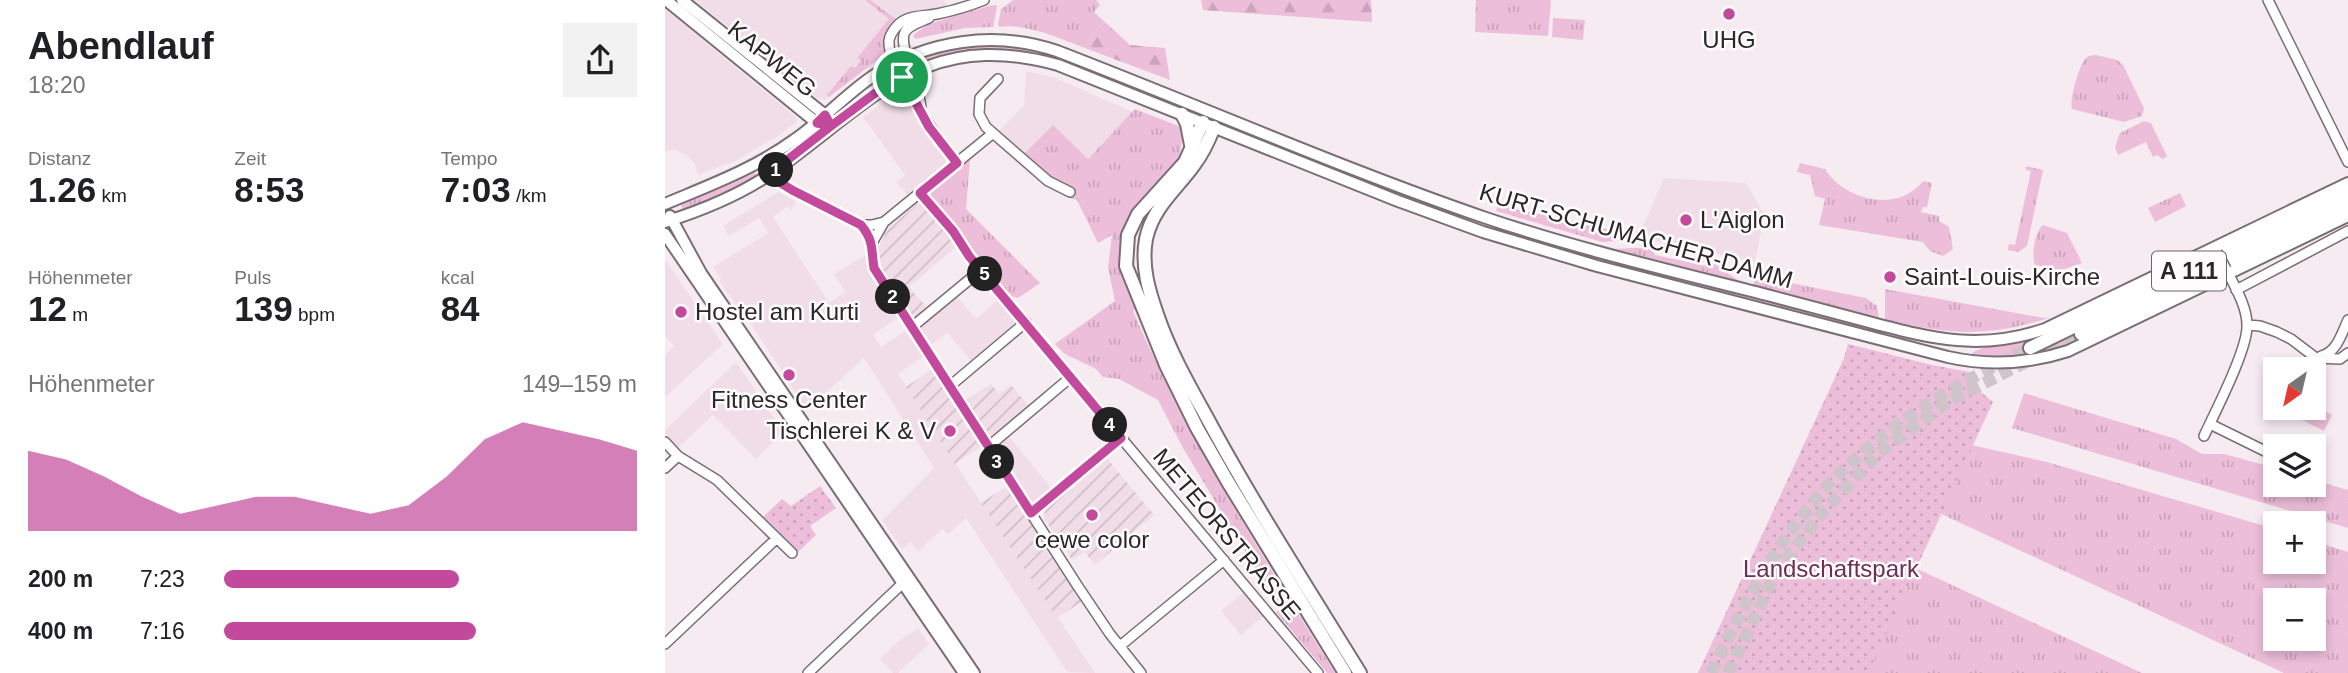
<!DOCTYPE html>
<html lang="de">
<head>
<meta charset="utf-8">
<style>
  :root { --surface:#fff; --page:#f2f2f2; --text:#202124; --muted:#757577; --accent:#c2499b }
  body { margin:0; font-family:Arial,sans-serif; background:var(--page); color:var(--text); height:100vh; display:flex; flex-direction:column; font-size:26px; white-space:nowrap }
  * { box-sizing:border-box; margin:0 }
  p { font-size:23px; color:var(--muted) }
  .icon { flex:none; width:38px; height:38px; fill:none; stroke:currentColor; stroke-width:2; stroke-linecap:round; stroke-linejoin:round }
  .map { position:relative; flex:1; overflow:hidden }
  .details { display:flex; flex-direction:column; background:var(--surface); width:665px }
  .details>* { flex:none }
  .needle { width:46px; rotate:214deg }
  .tools { position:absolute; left:1598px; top:357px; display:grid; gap:14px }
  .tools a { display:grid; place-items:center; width:63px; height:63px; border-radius:0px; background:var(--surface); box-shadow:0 4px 10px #0003; font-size:35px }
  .pin { position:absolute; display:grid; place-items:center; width:60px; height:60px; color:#fff; margin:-30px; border:4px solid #fff; border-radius:50%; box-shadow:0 2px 7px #0007 }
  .km { position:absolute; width:35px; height:35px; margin:-18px; border-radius:50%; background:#222; color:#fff; font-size:19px; line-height:35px; text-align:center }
  .round { display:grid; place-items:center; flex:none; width:74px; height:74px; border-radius:0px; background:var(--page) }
  .head { display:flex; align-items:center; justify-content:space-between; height:119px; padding:0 28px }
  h1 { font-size:38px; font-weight:800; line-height:52px }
  .metrics { display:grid; grid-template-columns:repeat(3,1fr); gap:10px; height:119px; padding:7px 28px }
  .metrics div { display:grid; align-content:center }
  .metrics b { font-size:35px; font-weight:800 }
  .metrics small { font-size:19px; font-weight:400 }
  .metrics p { font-size:19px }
  .chart { height:196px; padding:14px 28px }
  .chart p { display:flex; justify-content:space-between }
  .chart svg { width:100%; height:126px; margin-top:7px; fill:var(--accent); opacity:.7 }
  ul { padding:0 28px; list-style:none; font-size:23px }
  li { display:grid; grid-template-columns:112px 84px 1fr; align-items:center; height:52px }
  li i { height:18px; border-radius:9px; background:var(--accent) }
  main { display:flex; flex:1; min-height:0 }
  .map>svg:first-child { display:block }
  .built { fill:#f1dde8 }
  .industrial { fill:url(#industrial-furrows) }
  .grass { fill:url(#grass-tufts); fill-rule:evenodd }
  .forest { fill:url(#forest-firs) }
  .park { fill:url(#park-dots) }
  .pitch { fill:#ecbed9 }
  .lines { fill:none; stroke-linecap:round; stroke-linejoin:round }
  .highway-tunnel { stroke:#cec4ca; stroke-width:12; stroke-dasharray:12 6; stroke-linecap:butt }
  .minor-casing { stroke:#796e74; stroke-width:12 }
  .major-casing { stroke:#796e74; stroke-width:14 }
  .highway-casing { stroke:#796e74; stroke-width:16 }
  .minor { stroke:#fff; stroke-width:9 }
  .major { stroke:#fff; stroke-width:10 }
  .highway { stroke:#fff; stroke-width:12 }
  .minor-bridge-casing { stroke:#796e74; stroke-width:12; stroke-linecap:butt }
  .minor-bridge { stroke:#fff; stroke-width:9 }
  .route-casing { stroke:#fff; stroke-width:14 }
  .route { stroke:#c2499b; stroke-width:9 }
  .poi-dot { fill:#c2499b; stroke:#fefcfd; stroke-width:2.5 }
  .labels { text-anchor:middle; stroke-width:5; stroke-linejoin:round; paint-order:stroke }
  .shield { fill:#fefcfd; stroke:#6a6769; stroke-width:2 }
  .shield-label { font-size:23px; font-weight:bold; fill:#2b2729 }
  .poi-label { font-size:24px; fill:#2b2729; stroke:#fefcfd }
  .street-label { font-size:24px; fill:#2b2729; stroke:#fefcfd }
  .park-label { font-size:24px; fill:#6c2d56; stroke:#fefcfd }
</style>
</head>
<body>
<main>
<section class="details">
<div class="head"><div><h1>Abendlauf</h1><p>18:20</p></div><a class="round"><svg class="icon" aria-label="share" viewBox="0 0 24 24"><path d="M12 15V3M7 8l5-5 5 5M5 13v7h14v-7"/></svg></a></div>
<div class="metrics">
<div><p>Distanz</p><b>1.26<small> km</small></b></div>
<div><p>Zeit</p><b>8:53</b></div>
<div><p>Tempo</p><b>7:03<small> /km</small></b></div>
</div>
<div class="metrics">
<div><p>Höhenmeter</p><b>12<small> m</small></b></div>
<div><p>Puls</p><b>139<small> bpm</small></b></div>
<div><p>kcal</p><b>84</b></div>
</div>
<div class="chart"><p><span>Höhenmeter</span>149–159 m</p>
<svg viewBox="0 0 160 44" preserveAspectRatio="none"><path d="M0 44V16L10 19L20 25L30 32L40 38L50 35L60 32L70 32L80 35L90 38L100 35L110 25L120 12L130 6L140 9L150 12L160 16V44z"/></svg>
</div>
<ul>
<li><b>200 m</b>7:23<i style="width:57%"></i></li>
<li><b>400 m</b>7:16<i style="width:61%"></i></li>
</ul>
</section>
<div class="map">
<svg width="1683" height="673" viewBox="0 0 1683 673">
  <defs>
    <pattern id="industrial-furrows" width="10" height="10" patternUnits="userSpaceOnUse" patternTransform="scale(1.75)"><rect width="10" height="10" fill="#f1dde8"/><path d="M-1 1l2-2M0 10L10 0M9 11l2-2" fill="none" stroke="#cfbec7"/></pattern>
    <pattern id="grass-tufts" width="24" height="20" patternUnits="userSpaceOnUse" patternTransform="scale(1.75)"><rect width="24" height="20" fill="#ecbed9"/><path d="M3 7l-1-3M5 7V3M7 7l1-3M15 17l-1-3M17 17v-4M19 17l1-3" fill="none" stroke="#cba3ba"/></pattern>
    <pattern id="forest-firs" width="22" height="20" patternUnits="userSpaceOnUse" patternTransform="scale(1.75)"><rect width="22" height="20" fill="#ecbed9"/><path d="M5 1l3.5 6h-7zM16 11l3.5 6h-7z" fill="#cba3ba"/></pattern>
    <pattern id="park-dots" width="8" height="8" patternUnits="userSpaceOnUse" patternTransform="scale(1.75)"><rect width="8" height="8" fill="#ecbed9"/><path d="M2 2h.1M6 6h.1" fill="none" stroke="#cba3ba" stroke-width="1.8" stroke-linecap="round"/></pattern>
  </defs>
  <rect width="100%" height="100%" fill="#f7ebf2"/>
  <!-- built -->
  <path class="built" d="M30 0H279L283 8 238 17 167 95 161 99H153Z
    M0 9 131 117 132 122 113 136 70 161 33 175 29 163 21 155 10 150 0 151Z
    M361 71 391 78 468 112 422 159 377 138 358 155 332 133 359 105Z
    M235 91 281 161 279 165 242 195 231 182 240 175 198 117Z
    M999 178 1081 183 1097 211 1100 212 1090 262 968 236 976 231Z
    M113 192 131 201 126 210 123 206 108 217 164 303 180 292 169 274 203 254 207 275 234 317 208 335 216 347 242 330 259 356 233 374 316 503 430 673 402 672 301 518 283 534 277 529 253 552 246 542 237 549 217 520 269 468 199 358 142 410 88 327 54 281 56 279 48 267 103 233 94 218 64 236 58 226Z
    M0 259 58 344 0 397V355L9 346 0 336Z
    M290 294 311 319 335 298 356 323 307 362 283 333 264 346 252 327Z
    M71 362 119 432 91 459 48 415 13 448 0 434V430Z
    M342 434 389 491 370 506H366L328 446Z
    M580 591 600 615 576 635 556 611Z
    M253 628 264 644 233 673H228L215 659 231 643Z"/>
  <!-- industrial -->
  <path class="industrial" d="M253 203H256L292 246 244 287 264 310 249 323 218 274 213 250 221 231Z
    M267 369 317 446 290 464 241 387Z
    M326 384 334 394 346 385 365 407 325 442 299 401Z
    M440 456 489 515 430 565 420 552 407 560 379 518 380 510 431 467 430 465Z
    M342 486 418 601 392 618 316 503Z"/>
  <!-- grass -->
  <path class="grass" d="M200 0H205L232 20 220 37V54L164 97 162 95 186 66 190 68 196 61 192 58 224 19Z
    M348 0H431L435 5 429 12 440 22 430 32 420 48C395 38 359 23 335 27L333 25 336 9Z
    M811 0H886L883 36 810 32Z
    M323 6 331 5 332 7 328 27 300 28 250 39 248 35 264 24Z
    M888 18 920 20 918 40 887 37Z
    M318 45C394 47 467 87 537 115L536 116 398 61C351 48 305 47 258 62L257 58 283 50Z
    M1431 55 1452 60 1458 65 1479 108 1477 116 1459 122 1407 109C1404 101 1414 66 1420 59 1424 55 1425 56 1431 55Z
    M470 109 516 127 518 131 514 163 460 232 473 308 468 311C523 439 597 555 670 673H662L611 612 615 609 518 448 493 400 454 379 438 377 431 369 400 354 390 344 450 301 443 267 447 235 433 243 412 200 405 198 406 186 390 183 358 155 388 125 423 159Z
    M1479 121 1486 123 1502 156 1498 159 1492 155 1488 157 1481 142 1453 155 1450 147 1455 133Z
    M564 126 603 142 613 144 813 220 722 192 563 128Z
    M305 159 301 209 375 283 353 298 345 296 308 251 296 232 263 197V194Z
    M105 161V164L94 171 92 169 89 170 92 177 19 212 15 203Z
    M1135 163 1160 169C1179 200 1233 214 1258 181L1267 183 1262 207H1258L1256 212 1274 216V221L1284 227 1288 249 1278 256 1265 251 1258 242 1154 225 1160 199 1150 196 1145 175 1132 172Z
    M1361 166 1378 170 1362 246 1353 252 1343 250 1344 244 1350 245 1366 171 1361 170Z
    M1515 193 1521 206 1490 222 1483 208Z
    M833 205 986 239 937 242 831 211Z
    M831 225 1209 328V329L1206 332 915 256 830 230Z
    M1378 225 1402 233 1417 263 1396 270 1370 265C1366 255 1370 231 1378 225Z
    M967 248H986L990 255 1046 267 1050 264 1074 281 950 249Z
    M1091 276 1201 298 1212 306 1214 318 1088 285Z
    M1220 289 1379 318 1386 317C1325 338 1282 335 1220 319Z
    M1413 330 1417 339C1387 353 1337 366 1305 355 1319 343 1343 344 1360 340L1367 352Z
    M1359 393 1511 439 1537 454H1559L1610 468V485H1648L1649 480 1683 490V528L1347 428Z
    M1306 445 1382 462 1610 529V562H1648L1649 541 1683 552V673H1619L1259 506ZM1610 600H1648V639H1610Z
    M1233 560 1477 673H1176Z"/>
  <!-- forest -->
  <path class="forest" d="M536 0H706L707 22 538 10Z
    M440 22 465 45 500 48 505 80 420 48 430 32Z"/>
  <!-- park -->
  <path class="park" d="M1183 344 1267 365 1305 372 1317 393 1328 402 1203 673H1033L1179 358Z
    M155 486 171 508 145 526 151 535 132 553 98 517 117 499 126 506Z"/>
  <!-- pitch -->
  <path class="pitch" d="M1649 405 1667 415 1659 431 1629 416 1633 408H1648Z"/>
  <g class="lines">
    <!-- highway-tunnel -->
    <path class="highway-tunnel" d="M1046 673C1070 623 1096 570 1130 525 1190 443 1275 392 1365 348
      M1063 673 1106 583 1122 558 1158 512 1214 453 1284 401 1416 334"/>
    <!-- minor casing -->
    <g class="minor-casing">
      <path id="minor" d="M1603 0 1683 162
        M333 79 315 98 314 114 321 127 383 181 405 192
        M256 109C256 88 232 45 240 32 244 25 256 22 264 18
        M327 134 219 222 207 243 209 268 412 585 445 634 476 673
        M292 163C274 140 222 69 224 41 225 33 233 23 240 20 249 15 262 16 272 14 287 11 304 6 319 0
        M103 175 127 190 196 225H207L219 222
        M255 193 288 231 304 256 653 673
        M1571 290 1683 231
        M1582 325 1595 326 1612 332 1626 339 1651 358 1675 359 1683 353
        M247 327 316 270
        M1656 356C1672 352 1676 335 1683 320
        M285 386 361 322
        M1545 424 1610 456
        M1539 436C1550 412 1583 349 1582 325 1582 306 1569 285 1561 269
        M0 442 13 456 52 480 127 553
        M323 447 406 377
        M0 468 13 456
        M366 513 456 438
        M0 644 112 538
        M455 646 559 560
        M143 673 238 583"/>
    </g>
    <!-- major casing -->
    <g class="major-casing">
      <path id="major" d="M1 0 152 123 158 124
        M17 0 160 115 163 121
        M0 204C45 185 89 169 129 140 157 121 180 95 208 76 262 40 330 30 392 51 535 106 676 168 821 218 913 249 1008 271 1102 295 1136 304 1170 313 1204 322 1268 339 1316 351 1380 329L1683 183
        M5 216 36 273 309 673
        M0 222C38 210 79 193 111 170 208 101 259 28 393 65L733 201 818 232 932 266 1283 357C1323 366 1363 364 1403 351L1683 216
        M0 234 299 673"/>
    </g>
    <!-- highway casing -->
    <g class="highway-casing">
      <path id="highway" d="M517 114 522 124 527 150
        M538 122 520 162 473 214 463 235 461 266 501 365 532 428 563 482 680 673
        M549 127C544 140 538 153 529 165 511 190 488 207 481 239 476 266 484 292 493 317 506 355 528 392 547 427 593 511 645 592 695 673
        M1416 334 1683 206
        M1365 348 1683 194"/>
    </g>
    <!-- minor -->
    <use href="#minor" class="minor"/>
    <!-- major -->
    <use href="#major" class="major"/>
    <!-- highway -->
    <use href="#highway" class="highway"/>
    <!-- minor-bridge casing -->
    <g class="minor-bridge-casing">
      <path id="minor-bridge" d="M1552 252 1561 269"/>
    </g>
    <!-- minor-bridge -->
    <use href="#minor-bridge" class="minor-bridge"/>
  </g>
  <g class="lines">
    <!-- route casing -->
    <g class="route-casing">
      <path id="route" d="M237 77 217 88 166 126 152 123 160 115 166 126 103 175 127 190 196 225C209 241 206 249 209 268L366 513 456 438 304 256 288 231 255 193 292 163 264 127 237 77"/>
    </g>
    <!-- route -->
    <use href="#route" class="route"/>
  </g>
  <!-- markers -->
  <g class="poi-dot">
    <circle cx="1064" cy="14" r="7"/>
    <circle cx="1021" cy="220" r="7"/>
    <circle cx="1225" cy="277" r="7"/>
    <circle cx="16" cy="312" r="7"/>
    <circle cx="124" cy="375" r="7"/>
    <circle cx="285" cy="431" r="7"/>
    <circle cx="427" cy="515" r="7"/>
  </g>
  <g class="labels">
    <!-- shield labels -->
    <rect class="shield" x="1487" y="251.5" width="74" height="39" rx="5"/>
    <g class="shield-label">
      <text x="1524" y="279">A 111</text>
    </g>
    <!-- poi labels -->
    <g class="poi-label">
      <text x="1064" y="48">UHG</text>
      <text x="1035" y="228" text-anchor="start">L'Aiglon</text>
      <text x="1239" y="285" text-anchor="start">Saint-Louis-Kirche</text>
      <text x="30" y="320" text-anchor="start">Hostel am Kurti</text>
      <text x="124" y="408">Fitness Center</text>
      <text x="271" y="439" text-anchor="end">Tischlerei K &amp; V</text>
      <text x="427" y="548">cewe color</text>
    </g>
    <!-- street labels -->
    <g class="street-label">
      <text transform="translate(107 59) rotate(39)" y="8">KAPWEG</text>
      <text transform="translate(971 236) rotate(16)" y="8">KURT-SCHUMACHER-DAMM</text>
      <text transform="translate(562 534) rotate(50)" y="8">METEORSTRASSE</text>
    </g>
    <!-- park labels -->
    <g class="park-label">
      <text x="1166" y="577">Landschaftspark</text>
    </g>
  </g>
</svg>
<div class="tools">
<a><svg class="needle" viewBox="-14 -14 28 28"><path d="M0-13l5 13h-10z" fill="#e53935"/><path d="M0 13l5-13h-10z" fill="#757577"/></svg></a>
<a><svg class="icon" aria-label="layers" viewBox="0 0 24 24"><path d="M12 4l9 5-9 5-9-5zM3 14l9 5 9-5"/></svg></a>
<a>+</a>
<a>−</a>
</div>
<div class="pin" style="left:237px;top:77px;background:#1e9e55"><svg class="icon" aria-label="arrive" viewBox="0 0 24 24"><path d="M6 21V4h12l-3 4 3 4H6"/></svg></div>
<b class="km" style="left:111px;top:170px">1</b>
<b class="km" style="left:228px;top:297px">2</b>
<b class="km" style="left:332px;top:462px">3</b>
<b class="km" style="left:445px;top:425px">4</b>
<b class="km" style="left:320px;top:274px">5</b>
</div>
</main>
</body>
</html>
